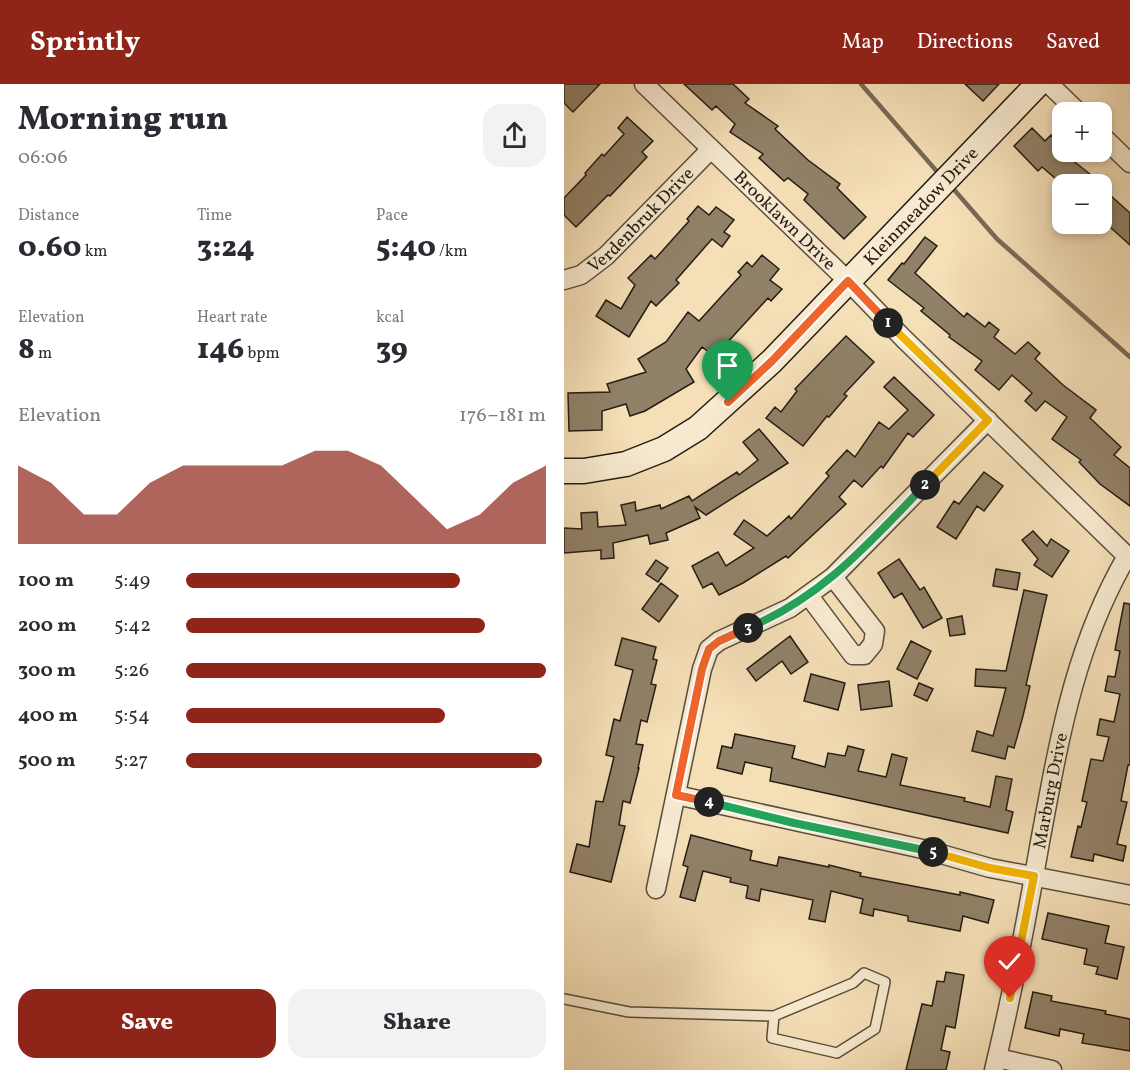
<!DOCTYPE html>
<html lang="en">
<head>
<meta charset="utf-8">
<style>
  :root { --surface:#fff; --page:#f2f2f3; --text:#2b2b33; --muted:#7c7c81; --accent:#8f2418 }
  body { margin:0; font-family:Vollkorn,serif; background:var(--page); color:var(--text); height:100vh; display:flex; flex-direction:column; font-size:22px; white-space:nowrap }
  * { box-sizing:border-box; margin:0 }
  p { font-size:20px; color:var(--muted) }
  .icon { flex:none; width:33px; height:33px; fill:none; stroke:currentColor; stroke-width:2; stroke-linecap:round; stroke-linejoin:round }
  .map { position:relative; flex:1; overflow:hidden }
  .details { display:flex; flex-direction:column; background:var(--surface); width:564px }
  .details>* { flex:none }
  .tools { position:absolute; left:488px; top:18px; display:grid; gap:12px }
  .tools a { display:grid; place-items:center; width:60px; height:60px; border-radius:12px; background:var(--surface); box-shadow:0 3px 9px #0003; font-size:30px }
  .pin { position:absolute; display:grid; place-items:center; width:51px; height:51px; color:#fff; margin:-62px -26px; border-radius:50% 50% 50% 0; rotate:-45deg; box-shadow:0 0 6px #0007 }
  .pin .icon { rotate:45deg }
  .km { position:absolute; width:30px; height:30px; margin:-15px; border-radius:50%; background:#222; color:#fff; font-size:16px; line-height:30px; text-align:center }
  .round { display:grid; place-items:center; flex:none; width:63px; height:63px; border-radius:18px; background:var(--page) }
  .head { display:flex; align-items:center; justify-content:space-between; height:102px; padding:0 18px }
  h1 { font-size:33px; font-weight:800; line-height:45px }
  .stats { display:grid; grid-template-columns:repeat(3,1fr); gap:9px; height:102px; padding:6px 18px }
  .stats div { display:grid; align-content:center }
  .stats b { font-size:30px; font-weight:800 }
  .stats small { font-size:16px; font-weight:400 }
  .stats p { font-size:16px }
  .chart { height:168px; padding:12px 18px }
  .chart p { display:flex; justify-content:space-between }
  .chart svg { width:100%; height:108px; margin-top:6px; fill:var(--accent); opacity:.7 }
  .primary-button { display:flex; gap:12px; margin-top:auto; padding:12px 18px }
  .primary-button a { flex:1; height:69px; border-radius:18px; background:var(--accent); color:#fff; font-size:24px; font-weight:800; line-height:69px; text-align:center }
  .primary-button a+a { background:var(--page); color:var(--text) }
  ul { padding:0 18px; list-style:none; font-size:20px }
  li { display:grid; grid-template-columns:96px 72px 1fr; align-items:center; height:45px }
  li i { height:15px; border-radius:8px; background:var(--accent) }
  header { display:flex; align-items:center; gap:36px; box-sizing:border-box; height:84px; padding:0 30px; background:var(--accent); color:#fff }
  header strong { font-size:28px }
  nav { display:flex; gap:33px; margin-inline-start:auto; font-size:21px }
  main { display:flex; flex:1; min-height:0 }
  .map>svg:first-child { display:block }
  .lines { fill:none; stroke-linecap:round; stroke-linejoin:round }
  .stream { stroke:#776954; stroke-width:4.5 }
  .building { fill:#918168; stroke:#241c13; stroke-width:1.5 }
  .lane-casing { stroke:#584d3c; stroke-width:12 }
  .street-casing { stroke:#584d3c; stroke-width:21 }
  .secondary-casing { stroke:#241c13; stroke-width:27 }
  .lane { stroke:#f8ead0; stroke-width:9 }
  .street { stroke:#f8ead0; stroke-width:18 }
  .secondary { stroke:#f8ead0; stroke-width:24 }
  .split-1-casing { stroke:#fff; stroke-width:12 }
  .split-2-casing { stroke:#fff; stroke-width:12 }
  .split-3-casing { stroke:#fff; stroke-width:12 }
  .split-4-casing { stroke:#fff; stroke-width:12 }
  .split-5-casing { stroke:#fff; stroke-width:12 }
  .split-6-casing { stroke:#fff; stroke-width:12 }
  .split-1 { stroke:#f0652b; stroke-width:8 }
  .split-2 { stroke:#f5b400; stroke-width:8 }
  .split-3 { stroke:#22a559; stroke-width:8 }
  .split-4 { stroke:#f0652b; stroke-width:8 }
  .split-5 { stroke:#22a559; stroke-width:8 }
  .split-6 { stroke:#f5b400; stroke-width:8 }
  .labels { text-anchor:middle; stroke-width:6; stroke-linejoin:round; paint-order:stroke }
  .street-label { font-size:18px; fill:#241c13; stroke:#f8ead0 }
</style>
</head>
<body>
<header>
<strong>Sprintly</strong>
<nav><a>Map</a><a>Directions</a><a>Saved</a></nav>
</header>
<main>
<section class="details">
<div class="head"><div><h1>Morning run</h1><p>06:06</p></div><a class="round"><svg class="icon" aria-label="share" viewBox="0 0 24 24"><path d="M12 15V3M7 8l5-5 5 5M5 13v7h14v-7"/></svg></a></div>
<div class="stats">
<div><p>Distance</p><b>0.60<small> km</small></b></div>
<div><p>Time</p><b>3:24</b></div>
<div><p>Pace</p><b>5:40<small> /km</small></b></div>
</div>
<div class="stats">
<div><p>Elevation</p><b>8<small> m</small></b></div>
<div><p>Heart rate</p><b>146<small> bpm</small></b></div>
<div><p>kcal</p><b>39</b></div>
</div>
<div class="chart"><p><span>Elevation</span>176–181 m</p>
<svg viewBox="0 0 160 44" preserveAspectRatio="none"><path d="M0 44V12L10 19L20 32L30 32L40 19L50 12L60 12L70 12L80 12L90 6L100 6L110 12L120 25L130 38L140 32L150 19L160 12V44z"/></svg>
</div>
<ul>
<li><b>100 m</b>5:49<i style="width:76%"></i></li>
<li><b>200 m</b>5:42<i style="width:83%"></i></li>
<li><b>300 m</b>5:26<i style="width:100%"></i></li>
<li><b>400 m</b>5:54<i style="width:72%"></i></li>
<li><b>500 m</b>5:27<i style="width:99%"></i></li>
</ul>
<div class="primary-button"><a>Save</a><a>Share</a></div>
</section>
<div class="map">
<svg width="566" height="986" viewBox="0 0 566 986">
  <rect width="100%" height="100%" fill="#f5dfb7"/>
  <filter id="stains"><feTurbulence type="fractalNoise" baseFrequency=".00333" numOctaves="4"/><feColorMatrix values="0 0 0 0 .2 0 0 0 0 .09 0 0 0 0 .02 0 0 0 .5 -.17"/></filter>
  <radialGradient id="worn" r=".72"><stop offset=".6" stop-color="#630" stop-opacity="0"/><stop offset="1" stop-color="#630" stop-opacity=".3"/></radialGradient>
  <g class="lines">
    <!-- stream -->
    <path class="stream" d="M297 0 376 91
      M386 101 433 155 566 273"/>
  </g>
  <!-- building -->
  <path class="building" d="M0 0H36L9 28 0 19Z
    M120 0H169L185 15 181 19 214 42 211 45 244 76 276 100 273 104 302 133 280 155 240 116 244 110 224 94 220 97 195 74 199 70 166 48 171 40 152 22 148 26Z
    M401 0H435L419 17Z
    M63 33 89 57 78 68 83 73 46 112 44 111 12 143 0 131V114L22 91 21 89 38 70 40 72 60 50 54 44Z
    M468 44 481 57 487 51 498 62V68L531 94 525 100H498L478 83 474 87 450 62Z
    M537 103 566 129V161L537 135Z
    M134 122 145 131 152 123 170 136 160 148 166 152 158 163 148 155 112 196 115 199 92 222 87 217 65 253 32 232 42 216 57 225 71 201 64 194 87 171 91 175 125 137 123 135Z
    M361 153 373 162 351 189 400 233 403 229 421 243 425 238 435 246 430 253 451 270 464 258 476 269 471 275 499 301 532 326 526 334 557 363 550 371 566 384V422L536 400 515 378 517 376 488 355 503 333 481 317 472 327 461 317 468 309 448 291 435 306 411 286 418 277 385 253 386 251 357 227 360 224 324 196 338 179 340 180Z
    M198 171 215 185 206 196 218 205 207 217 204 214 161 261 162 262 153 274 138 263 122 285 130 298 81 327 66 332 62 320 38 327V346L5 347 4 309 46 308 43 300 82 288 74 275 102 258 124 228 135 237 177 191 174 188 183 178 188 183Z
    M282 252 310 278 280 310 283 312 265 333 263 332 239 362 202 334 211 323 217 328 233 307 231 305Z
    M330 293 370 331 349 353 344 349 319 384 317 382 298 403 290 396 275 413 282 420 224 474 222 472 179 499 155 511 148 499 139 504 128 482 154 468 162 482 190 464 170 450 180 436 203 452 225 432 227 435 265 392 262 389 283 366 291 373 315 338 325 345 344 326 320 303Z
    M195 345 224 379 142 431 131 423 136 434 102 449 104 456 86 460 84 451 49 459 50 474 37 475V466L0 469V444L18 445 17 429 33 428 34 443 62 441 57 421 71 418 72 427 96 421 97 425 125 412 128 417 173 388 175 391 194 376 179 358Z
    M420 388 439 402 420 427 413 422 392 455 373 443 390 417 395 420Z
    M469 447 483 462 487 455 505 467 488 493 470 481 474 475 458 456Z
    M335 475 356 506 360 503 378 534 359 544 338 509 330 514 314 489Z
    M92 476 104 484 94 498 82 490Z
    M432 485 456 489 453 506 429 502Z
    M97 499 114 512 95 538 78 525Z
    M460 506 483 511 462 601 466 602 459 632 450 664 444 662 441 675 408 667 413 647 429 652 442 604 411 602 412 585 442 587Z
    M560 519 566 520V681H564L557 717 563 718 553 760 562 762 559 777 530 770 529 777 507 773 514 742 517 743 523 718 518 717 527 675 539 677 545 653 533 651 536 635 550 638 556 610 541 607 544 592 551 593 556 567 551 566Z
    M398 532 401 550 386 552 383 535Z
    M226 552 244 578 227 590 218 577 192 597 183 585Z
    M58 554 92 563 89 575 93 576 87 600 92 601 83 638 77 636 72 660 79 661 74 684H75L66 719 59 717 55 741 61 742 47 798 6 788 13 760 25 763 32 717 39 718 50 673 42 671 50 635 56 637 69 586 51 581Z
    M347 557 367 567 353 595 333 585Z
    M247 590 281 599 274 626 240 617Z
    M325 597 328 622 297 626 294 601Z
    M355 599 369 605 363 617 350 611Z
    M171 650 231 662 228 674 261 683 264 669 281 672 284 662 300 666 294 687 322 693 328 670 343 674 336 701 401 714 400 717 426 723 432 692 448 695 442 726 449 728 444 749 206 697 208 684 181 678 178 690 153 684 158 662 168 664Z
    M127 751 188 767 186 776 213 782 215 773 265 783V781L297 789 296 792 396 811V808L430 816 424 839 399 832 396 847 344 837V832L310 825 309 832 296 829 299 815 267 807 261 838 245 835 249 816 197 805 195 817 182 814 184 802 166 798 167 794 139 787 131 817 116 813 124 783 119 781Z
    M484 829 545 842 541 859 560 863 553 895 532 890 534 883 520 880 523 865 478 855Z
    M382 888 400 891 391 944 382 942 377 966 386 968 382 986H342L358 920 368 922 373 897 380 898Z
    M469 908 488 912 487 917 542 927 541 930 566 935V967L518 959 520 950 496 945 495 952 461 944Z"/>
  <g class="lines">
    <!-- lane casing -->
    <g class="lane-casing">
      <path id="lane" d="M300 889 321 898 311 945 273 969 208 954 210 932 289 899Z
        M0 915 65 928 210 932"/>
    </g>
    <!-- street casing -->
    <g class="street-casing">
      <g id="street">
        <path id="s1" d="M80 0 284 197 339 254 566 475"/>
        <path d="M485 0 514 28"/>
        <path d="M537 51 566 79"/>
        <path id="s2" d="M0 196 17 191 42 172 147 65"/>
        <path d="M245 512 289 571H300L309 560 311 547 269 493"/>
        <path d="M112 711 363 766 426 784 566 811"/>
        <path d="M92 805 138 585 145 565 155 557 226 524 269 493 424 336"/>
        <path d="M433 974 488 986"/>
        <path id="s3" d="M430 986C448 911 463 834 476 758 495 657 510 563 563 472"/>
      </g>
    </g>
    <!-- secondary casing -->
    <g class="secondary-casing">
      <g id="secondary">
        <path id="s4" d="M0 387H20L62 380 100 365 134 344 208 277 474 0"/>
      </g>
    </g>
    <!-- lane -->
    <use href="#lane" class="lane"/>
    <!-- street -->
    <use href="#street" class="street"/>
    <!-- secondary -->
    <use href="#secondary" class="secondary"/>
  </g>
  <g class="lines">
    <!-- split-1 casing -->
    <g class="split-1-casing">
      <path id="split-1" d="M164 318 208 277 284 197 324 239"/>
    </g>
    <!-- split-2 casing -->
    <g class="split-2-casing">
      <path id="split-2" d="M324 239 424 336 361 401"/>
    </g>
    <!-- split-3 casing -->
    <g class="split-3-casing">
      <path id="split-3" d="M184 544C260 512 305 459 361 401"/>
    </g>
    <!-- split-4 casing -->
    <g class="split-4-casing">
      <path id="split-4" d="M145 718 112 711 138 585 145 565 155 557 184 544"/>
    </g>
    <!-- split-5 casing -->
    <g class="split-5-casing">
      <path id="split-5" d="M145 718 230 739 369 768"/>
    </g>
    <!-- split-6 casing -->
    <g class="split-6-casing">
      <path id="split-6" d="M369 768 426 784 470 792 446 914"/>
    </g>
    <!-- split-1 -->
    <use href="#split-1" class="split-1"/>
    <!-- split-2 -->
    <use href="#split-2" class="split-2"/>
    <!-- split-3 -->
    <use href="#split-3" class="split-3"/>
    <!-- split-4 -->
    <use href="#split-4" class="split-4"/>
    <!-- split-5 -->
    <use href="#split-5" class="split-5"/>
    <!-- split-6 -->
    <use href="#split-6" class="split-6"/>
  </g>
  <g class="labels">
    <!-- street labels -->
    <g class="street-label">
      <text dy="6" stroke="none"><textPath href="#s4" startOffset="458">Kleinmeadow Drive</textPath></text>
      <text dy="6" stroke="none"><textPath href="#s2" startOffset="99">Verdenbruk Drive</textPath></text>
      <text dy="6" stroke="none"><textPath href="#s1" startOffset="196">Brooklawn Drive</textPath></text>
      <text dy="6" stroke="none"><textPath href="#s3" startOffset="285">Marburg Drive</textPath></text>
    </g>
  </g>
  <rect width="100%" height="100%" filter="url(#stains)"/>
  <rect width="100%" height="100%" fill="url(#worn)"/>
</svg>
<div class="tools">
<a>+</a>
<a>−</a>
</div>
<div class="pin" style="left:164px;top:318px;background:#1e9e55"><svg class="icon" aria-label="arrive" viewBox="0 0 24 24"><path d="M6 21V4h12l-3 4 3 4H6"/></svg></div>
<div class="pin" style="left:446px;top:914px;background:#d93025"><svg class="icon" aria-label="check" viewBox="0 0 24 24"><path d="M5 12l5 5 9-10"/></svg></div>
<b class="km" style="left:324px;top:239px">1</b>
<b class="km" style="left:361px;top:401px">2</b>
<b class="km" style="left:184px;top:544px">3</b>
<b class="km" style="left:145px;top:718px">4</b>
<b class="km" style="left:369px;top:768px">5</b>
</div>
</main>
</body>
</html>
